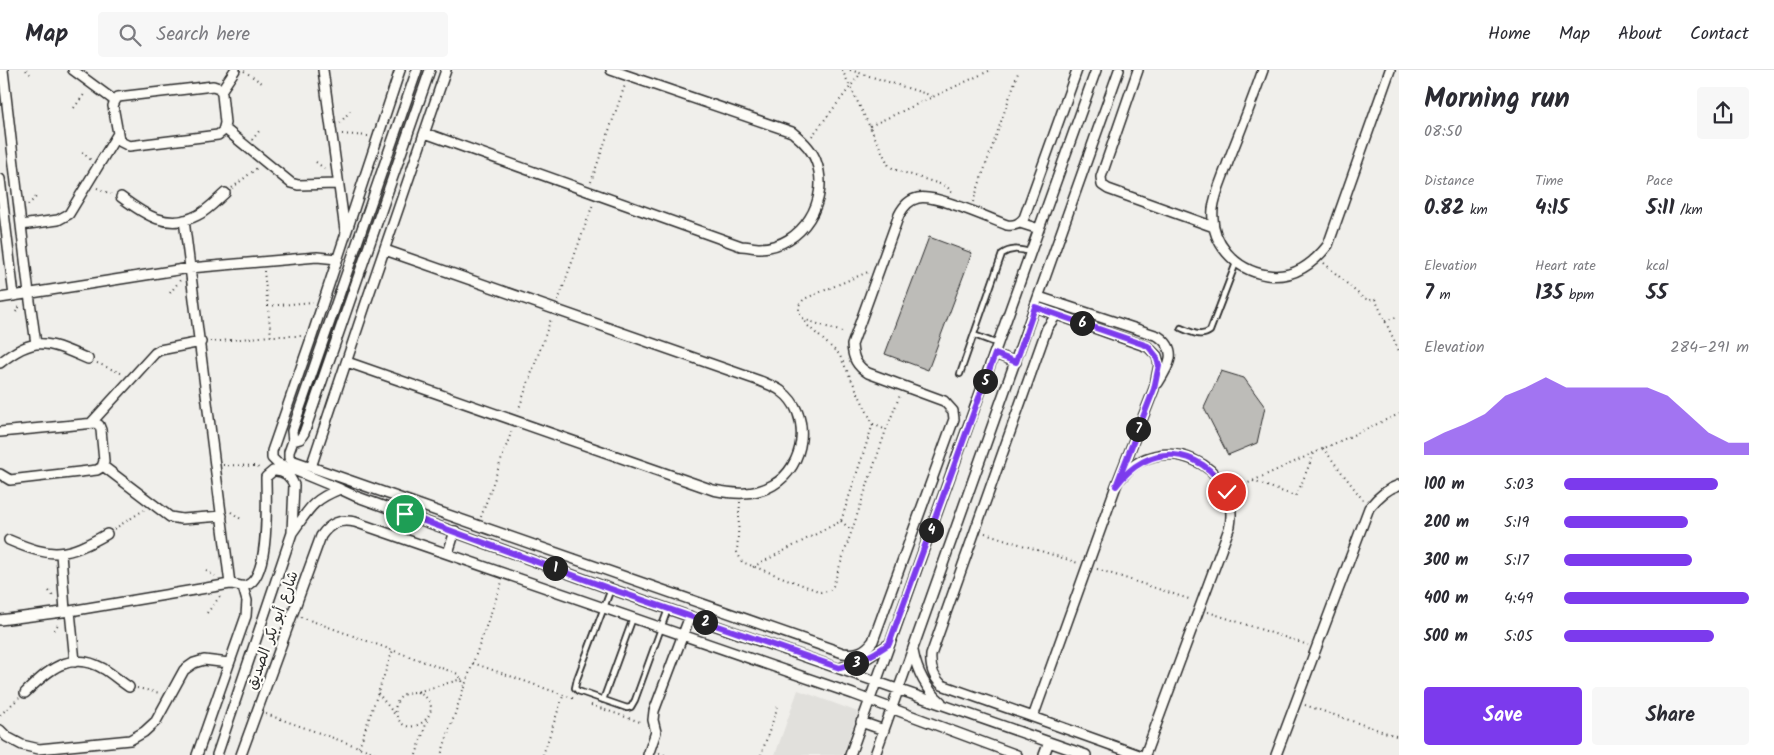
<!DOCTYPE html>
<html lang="en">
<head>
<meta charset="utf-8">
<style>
  :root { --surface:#fff; --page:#f7f7f7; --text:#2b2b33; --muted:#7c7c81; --line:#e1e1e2; --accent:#7c3aed }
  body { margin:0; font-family:Kalam,"Playpen Sans Arabic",sans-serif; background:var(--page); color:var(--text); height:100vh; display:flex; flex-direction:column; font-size:19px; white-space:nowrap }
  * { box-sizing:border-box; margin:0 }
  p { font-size:16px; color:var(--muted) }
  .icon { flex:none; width:28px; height:28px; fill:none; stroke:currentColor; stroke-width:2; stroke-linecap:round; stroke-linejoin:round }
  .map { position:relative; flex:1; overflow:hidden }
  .details { display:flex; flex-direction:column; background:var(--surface); width:375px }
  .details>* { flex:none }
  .pin { position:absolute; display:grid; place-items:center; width:42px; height:42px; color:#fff; margin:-21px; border:2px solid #fff; border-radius:50%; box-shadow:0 1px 5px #0007 }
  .km { position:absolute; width:25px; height:25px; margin:-12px; border-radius:50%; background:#222; color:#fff; font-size:14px; line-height:25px; text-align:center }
  .round { display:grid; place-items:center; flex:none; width:52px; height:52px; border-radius:5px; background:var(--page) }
  .headline { display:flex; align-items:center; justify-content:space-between; height:85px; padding:0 25px }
  h1 { font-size:28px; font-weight:700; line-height:38px }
  .figures { display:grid; grid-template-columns:repeat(3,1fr); gap:8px; height:85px; padding:5px 25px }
  .figures div { display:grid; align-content:center }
  .figures b { font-size:21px; font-weight:700 }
  .figures small { font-size:14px; font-weight:400 }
  .figures p { font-size:14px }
  .chart { height:140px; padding:10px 25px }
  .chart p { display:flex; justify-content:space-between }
  .chart svg { width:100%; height:90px; margin-top:5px; fill:var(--accent); opacity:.7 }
  .action { display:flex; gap:10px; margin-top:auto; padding:10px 25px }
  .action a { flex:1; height:58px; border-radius:5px; background:var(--accent); color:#fff; font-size:20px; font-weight:700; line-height:58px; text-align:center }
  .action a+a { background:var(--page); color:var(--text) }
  ul { padding:0 25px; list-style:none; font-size:16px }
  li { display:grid; grid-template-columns:80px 60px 1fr; align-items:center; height:38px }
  li i { height:12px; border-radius:6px; background:var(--accent) }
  header { display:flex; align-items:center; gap:30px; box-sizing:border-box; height:70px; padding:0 25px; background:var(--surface); border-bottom:1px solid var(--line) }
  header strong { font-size:24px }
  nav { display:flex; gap:28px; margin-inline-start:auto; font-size:18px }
  .search { width:350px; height:45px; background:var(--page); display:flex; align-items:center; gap:12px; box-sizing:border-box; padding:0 18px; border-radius:5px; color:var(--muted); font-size:19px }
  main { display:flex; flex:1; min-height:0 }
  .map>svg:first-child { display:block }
  .built { fill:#e1e0dc }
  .building { fill:#bdbcb8; stroke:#2b2b2b }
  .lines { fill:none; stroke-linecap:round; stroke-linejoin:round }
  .service-casing { stroke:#2b2b2b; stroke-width:8 }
  .minor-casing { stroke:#2b2b2b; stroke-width:12 }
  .path { stroke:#2b2b2b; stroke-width:2; stroke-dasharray:1 4; stroke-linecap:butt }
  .service { stroke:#fdfcf7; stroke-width:4.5 }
  .minor { stroke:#fdfcf7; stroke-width:9 }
  .route-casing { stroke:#fff; stroke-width:10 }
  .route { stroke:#7c3aed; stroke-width:6 }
  .labels { text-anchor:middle; stroke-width:4.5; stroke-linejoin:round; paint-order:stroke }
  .street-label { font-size:15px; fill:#2b2b2b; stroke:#fdfcf7 }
</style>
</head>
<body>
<header>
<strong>Map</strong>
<div class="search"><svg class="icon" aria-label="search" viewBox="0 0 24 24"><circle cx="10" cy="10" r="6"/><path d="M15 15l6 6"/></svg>Search here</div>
<nav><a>Home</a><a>Map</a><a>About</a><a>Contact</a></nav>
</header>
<main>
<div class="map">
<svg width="1399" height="685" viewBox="0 0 1399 685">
  <rect width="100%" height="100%" fill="#f0efeb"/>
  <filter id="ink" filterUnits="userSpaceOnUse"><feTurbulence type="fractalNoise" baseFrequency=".02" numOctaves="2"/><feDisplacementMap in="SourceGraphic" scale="10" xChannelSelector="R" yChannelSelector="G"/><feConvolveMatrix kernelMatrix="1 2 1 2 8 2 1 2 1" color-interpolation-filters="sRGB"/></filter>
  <g filter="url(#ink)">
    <!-- built -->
    <path class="built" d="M798 620 858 642 843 685H775Z"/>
    <!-- building -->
    <path class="building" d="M929 167 972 183 928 300 885 284Z
      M1221 301 1244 308 1265 337 1257 373 1228 385 1204 338Z"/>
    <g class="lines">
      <!-- service casing -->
      <g class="service-casing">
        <path id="service" d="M1181 258C1191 262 1201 268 1210 261L1236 193
          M974 265 998 274
          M960 304 1002 184C1012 177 1020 180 1031 182
          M611 519 577 609 575 618 578 621 627 638 631 637 635 630 668 539
          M603 630 633 548"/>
      </g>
      <!-- minor casing -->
      <g class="minor-casing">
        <path id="minor" d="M3 0 29 224 36 274
          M73 0 115 31
          M323 0 345 160
          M417 0 292 361 293 371 289 382V388L294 391 843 583C856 585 865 582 873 571L954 349 953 341 944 331 868 303C857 296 853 289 852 275L899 145C903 137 908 130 918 128 936 124 988 148 1007 155 1015 156 1019 154 1024 148L1077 0
          M1138 0 1101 107 1102 115 1108 119 1214 157
          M1263 0C1252 31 1240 62 1228 92 1223 107 1215 123 1213 139 1210 173 1235 200 1267 205 1294 209 1313 194 1328 175L1390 0
          M213 16 219 18 222 24 225 53 223 61 218 65 129 76 121 72 119 69 113 36 115 31 118 27Z
          M221 21 235 0
          M224 58 291 113 298 115 338 114
          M425 63 741 176C747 176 754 178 760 178 802 177 831 130 816 91 812 79 802 70 792 62L611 0
          M0 109 14 226
          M121 127C145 145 168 161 198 145 208 140 217 130 225 123
          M184 150 230 514
          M1020 153 1039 159
          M21 155 58 150 69 144 117 65
          M1039 227 1158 266C1179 280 1169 296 1158 313
          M0 228 190 198 317 187 337 189
          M1035 237 1148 277 1157 286 1159 295 1154 319 1116 416 1033 647 942 615C933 607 930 598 931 585L1047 258 1057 244
          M995 284 1016 292
          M347 292 713 420C733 424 754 426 773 415 805 397 813 344 781 321 776 317 767 314 760 311L385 180
          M0 293C36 264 48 272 88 289
          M92 352 155 283 160 280 201 272
          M0 362 95 353 99 355 101 360 104 391 102 397 97 400 10 410 0 404
          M293 371 300 369 304 363 430 0
          M103 396 170 447 182 449 222 446
          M311 397 368 227 446 0
          M1121 408C1159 358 1241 394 1230 456L1145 685
          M340 419 277 393 272 388V381L312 266 400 0
          M9 470C53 489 66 487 107 464
          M61 483 65 541
          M448 483 455 461
          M70 541 75 592
          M0 550 70 541 230 514C235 514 241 517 245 516 271 509 266 429 266 407L273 401C283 400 290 405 294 415L292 462
          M913 581C917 602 925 618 941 632
          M840 598 863 591 889 574
          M25 623C47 601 70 579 104 599 112 604 120 611 129 617
          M1033 647 1139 685
          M861 652 884 660
          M0 660 7 667 22 675 39 679 130 670 144 662 156 651 184 600 194 593 204 590 229 593
          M197 685 246 546 247 531 243 517
          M217 685 292 463C309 440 310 431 340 419L355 426 611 519 1086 685
          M241 685 321 466C330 453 340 449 355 452L853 624 1017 685
          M648 685 656 662 653 650 654 641 690 546
          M850 685 1096 0
          M875 685 1119 0
          M1044 685 1049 672
          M1276 685 1369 438C1377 428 1386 419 1399 415"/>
      </g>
      <!-- path -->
      <path class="path" d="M26 0 30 4
        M842 0 889 96 896 100 943 115 948 118 953 124
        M850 0 933 26
        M244 1 262 13
        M74 38 86 22
        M340 53 350 41
        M870 56 991 0
        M342 64 368 66
        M812 66 861 3
        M252 70 260 60
        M82 82 91 90
        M316 92 326 100
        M591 112 625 15
        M97 118 111 124
        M232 118 257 98
        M973 132 1019 0
        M28 135 37 126
        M1324 193 1363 228 1369 230 1375 229 1399 281
        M264 201 271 266
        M170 223 181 209
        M558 231 593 134
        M268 236 313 232
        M16 242 20 236
        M803 249 845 263
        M1385 251 1399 246
        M210 272 271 266H302
        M97 293 123 304
        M518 341 551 249
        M873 354 886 360
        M1323 378 1363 430
        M223 395 256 396 260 399
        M1253 411 1292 425H1297L1314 383
        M1235 419 1399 344
        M740 432 737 482 742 492 821 522 829 521 833 516 886 360 900 325
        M231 442 241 449
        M481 447 512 360
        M841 451 852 461
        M114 459 144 440
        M985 463 1078 493
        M753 497 841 451 873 354 839 284 808 256 799 242V235L804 229 868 202
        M1097 499 1192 530
        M206 501 215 506
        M49 521 54 527
        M1208 542 1308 575
        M207 543 221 525
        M301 547 458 604 464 614 463 620 441 685
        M54 560 60 552
        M473 593 575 629
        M137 618 160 623
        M464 618 502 512
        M417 622C455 638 404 677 396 643 394 637 397 630 402 626 407 621 414 623 420 621 434 617 448 613 462 609
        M378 623 396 646
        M591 635 643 653
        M1305 635 1399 667
        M266 644 381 685
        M0 645 19 628
        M359 677 393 580
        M659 683 665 685
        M416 685 427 651
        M543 685 563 626
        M761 685 779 633"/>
      <!-- service -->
      <use href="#service" class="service"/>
      <!-- minor -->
      <use href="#minor" class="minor"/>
    </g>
  </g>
  <g class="lines" filter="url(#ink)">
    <!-- route casing -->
    <g class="route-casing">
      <path id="route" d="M405 444 611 519 840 598C859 593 873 585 889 574L995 284 1016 292 1035 237 1148 276 1156 286 1159 295 1154 319 1116 416C1148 372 1200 375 1227 422"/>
    </g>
    <!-- route -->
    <use href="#route" class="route"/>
  </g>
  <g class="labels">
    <!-- street labels -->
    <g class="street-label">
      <text transform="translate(272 560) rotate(-70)" y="5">شارع أبو بكر الصديق</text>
    </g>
  </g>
</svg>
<div class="pin" style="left:405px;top:444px;background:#1e9e55"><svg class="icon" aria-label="arrive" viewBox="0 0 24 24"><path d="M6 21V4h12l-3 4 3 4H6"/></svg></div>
<div class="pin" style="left:1227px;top:422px;background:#d93025"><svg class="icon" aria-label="check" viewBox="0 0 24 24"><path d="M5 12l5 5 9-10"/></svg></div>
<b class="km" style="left:555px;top:498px">1</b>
<b class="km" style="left:705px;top:552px">2</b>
<b class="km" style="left:856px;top:593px">3</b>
<b class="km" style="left:931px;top:460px">4</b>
<b class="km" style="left:985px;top:311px">5</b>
<b class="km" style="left:1082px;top:253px">6</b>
<b class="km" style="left:1138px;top:359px">7</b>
</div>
<section class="details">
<div class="headline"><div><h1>Morning run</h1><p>08:50</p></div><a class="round"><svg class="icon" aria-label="share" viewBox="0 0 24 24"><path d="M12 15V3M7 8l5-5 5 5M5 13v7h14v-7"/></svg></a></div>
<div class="figures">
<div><p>Distance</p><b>0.82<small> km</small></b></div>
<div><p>Time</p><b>4:15</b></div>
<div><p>Pace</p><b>5:11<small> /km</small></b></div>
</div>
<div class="figures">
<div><p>Elevation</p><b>7<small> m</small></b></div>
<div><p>Heart rate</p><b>135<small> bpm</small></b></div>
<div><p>kcal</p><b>55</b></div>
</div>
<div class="chart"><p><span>Elevation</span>284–291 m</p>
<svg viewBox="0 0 160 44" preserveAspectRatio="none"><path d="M0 44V38L10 33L20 29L30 24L40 15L50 11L60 6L70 11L80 11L90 11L100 11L110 11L120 15L130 24L140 33L150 38L160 38V44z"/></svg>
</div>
<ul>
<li><b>100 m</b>5:03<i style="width:83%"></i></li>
<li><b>200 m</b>5:19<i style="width:67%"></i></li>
<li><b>300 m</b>5:17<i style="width:69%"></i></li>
<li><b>400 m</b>4:49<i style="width:100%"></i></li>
<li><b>500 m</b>5:05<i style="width:81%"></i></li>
</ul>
<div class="action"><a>Save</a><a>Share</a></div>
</section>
</main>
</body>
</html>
